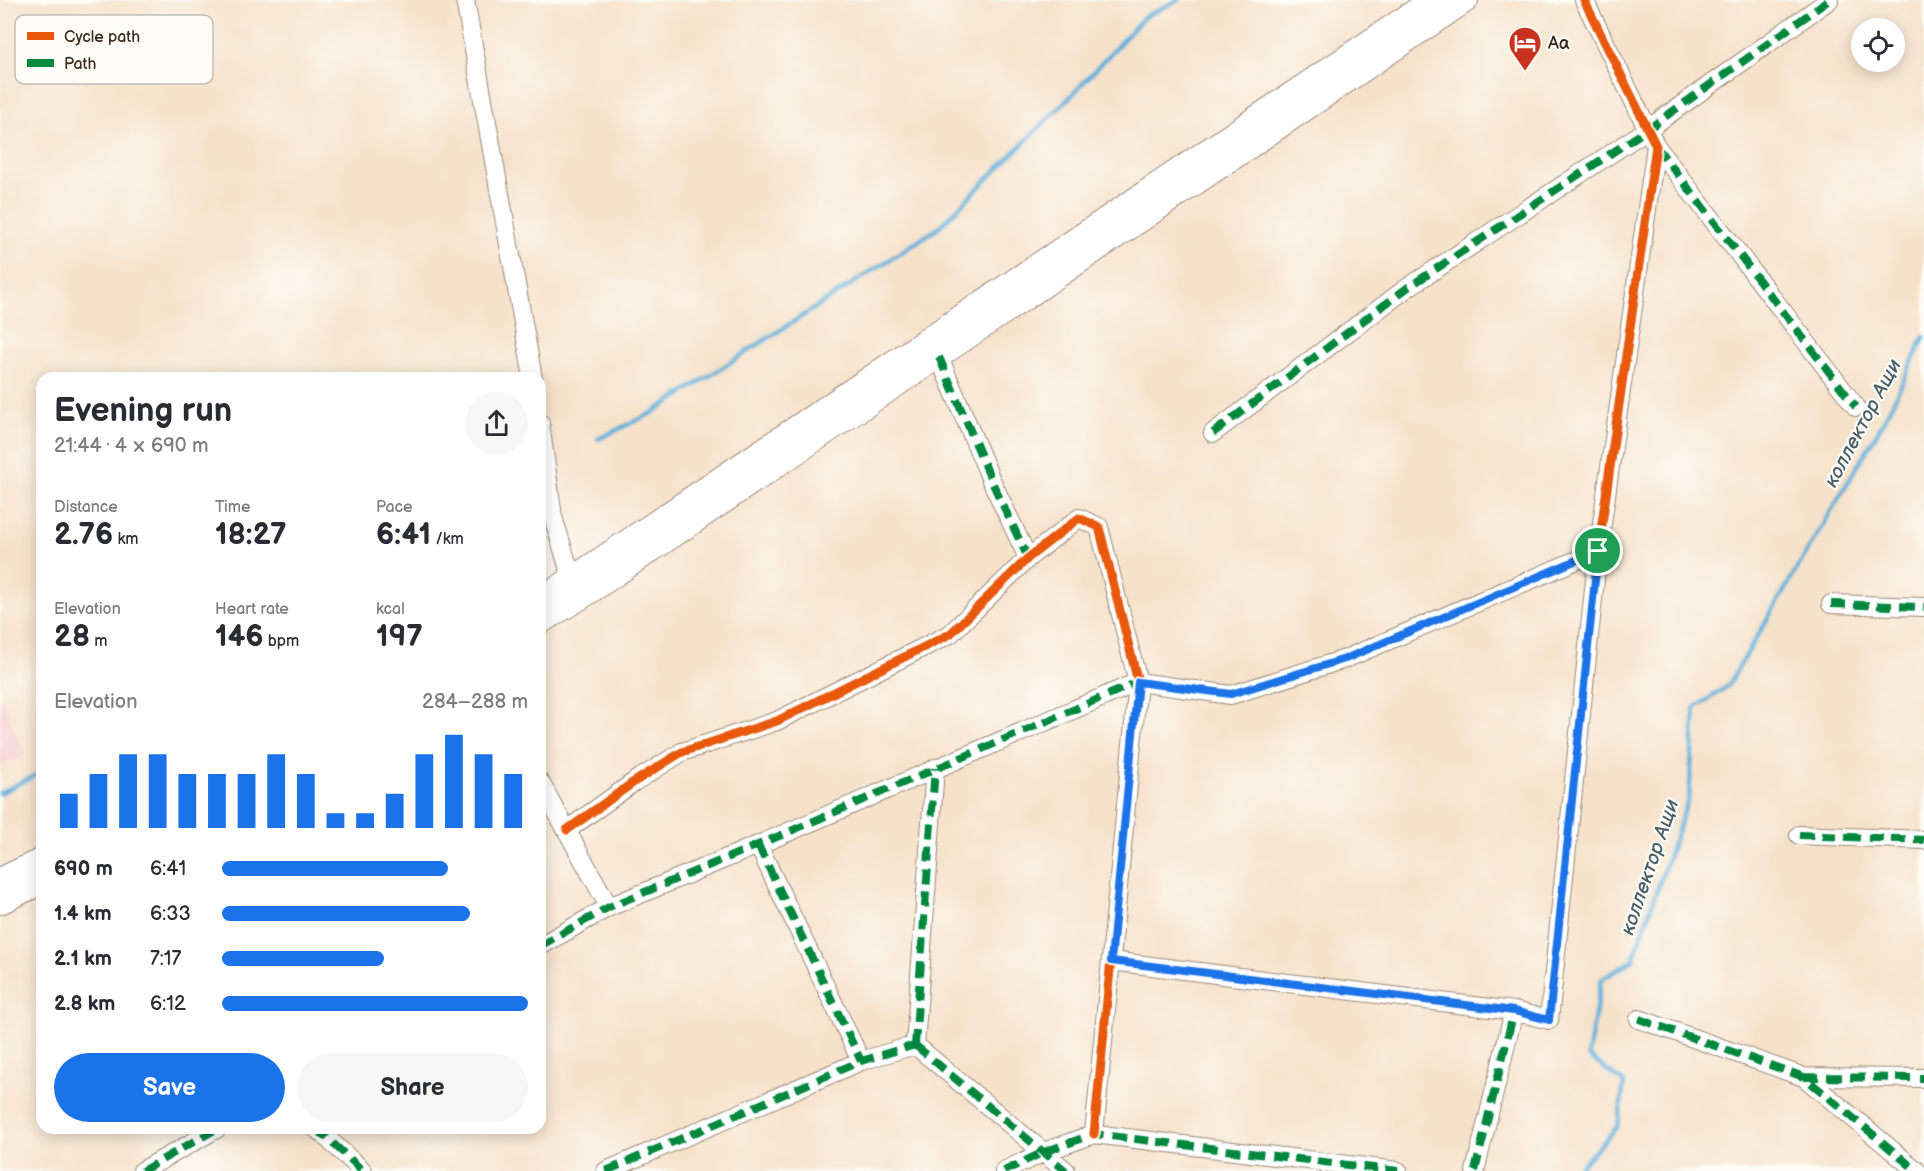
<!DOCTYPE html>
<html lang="en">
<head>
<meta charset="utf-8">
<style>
  :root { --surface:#fff; --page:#f7f7f7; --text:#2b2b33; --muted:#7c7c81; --accent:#1a73e8 }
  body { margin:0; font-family:"Balsamiq Sans",sans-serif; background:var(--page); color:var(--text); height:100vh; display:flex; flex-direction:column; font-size:22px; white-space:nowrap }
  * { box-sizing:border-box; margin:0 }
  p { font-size:20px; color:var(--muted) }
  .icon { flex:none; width:33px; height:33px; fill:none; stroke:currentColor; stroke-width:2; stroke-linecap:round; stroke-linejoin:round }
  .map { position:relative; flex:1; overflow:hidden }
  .side { position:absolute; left:36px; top:372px; width:510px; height:762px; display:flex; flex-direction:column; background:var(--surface); border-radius:18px; box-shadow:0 3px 15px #0003 }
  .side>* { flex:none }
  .buttons { position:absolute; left:1851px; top:18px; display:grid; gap:12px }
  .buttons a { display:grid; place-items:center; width:54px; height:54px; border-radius:50%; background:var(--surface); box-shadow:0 3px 15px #0003; font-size:30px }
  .pin { position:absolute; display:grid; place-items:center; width:51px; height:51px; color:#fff; margin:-26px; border:3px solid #fff; border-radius:50%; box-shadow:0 2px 6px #0007 }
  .round { display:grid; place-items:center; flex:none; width:63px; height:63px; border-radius:32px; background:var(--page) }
  .overview { display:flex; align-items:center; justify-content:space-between; height:102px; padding:0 18px }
  h1 { font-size:33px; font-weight:700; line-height:45px }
  .figures { display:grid; grid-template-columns:repeat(3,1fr); gap:9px; height:102px; padding:6px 18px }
  .figures div { display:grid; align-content:center }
  .figures b { font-size:30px; font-weight:700 }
  .figures small { font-size:16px; font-weight:400 }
  .figures p { font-size:16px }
  .chart { height:168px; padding:12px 18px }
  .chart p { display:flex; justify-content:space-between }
  .chart svg { width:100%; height:108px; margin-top:6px; stroke:var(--accent); stroke-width:6 }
  .action { display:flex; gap:12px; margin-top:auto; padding:12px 18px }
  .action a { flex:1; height:69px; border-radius:36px; background:var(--accent); color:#fff; font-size:24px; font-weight:700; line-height:69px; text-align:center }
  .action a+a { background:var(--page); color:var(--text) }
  ul { padding:0 18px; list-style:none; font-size:20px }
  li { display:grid; grid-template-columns:96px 72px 1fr; align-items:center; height:45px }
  li i { height:15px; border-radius:8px; background:var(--accent) }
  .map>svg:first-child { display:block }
  .built { fill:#f7cfd2 }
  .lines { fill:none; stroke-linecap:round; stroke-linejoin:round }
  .stream { stroke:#5eafd9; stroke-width:4.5 }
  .minor-casing { stroke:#988674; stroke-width:20 }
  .major-casing { stroke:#988674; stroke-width:26 }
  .minor { stroke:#fff; stroke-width:18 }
  .major { stroke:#fff; stroke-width:24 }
  .quiet { stroke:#00873e; stroke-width:8; stroke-dasharray:15 8; stroke-linecap:butt }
  .cycleway-casing { stroke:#fdfcf7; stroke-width:13 }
  .cycleway { stroke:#e8590c; stroke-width:9 }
  .route-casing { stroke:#fff; stroke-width:12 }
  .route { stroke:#1a73e8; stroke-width:8 }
  .labels { text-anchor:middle; stroke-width:4.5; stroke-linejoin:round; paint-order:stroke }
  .poi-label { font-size:18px; fill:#3b2a1e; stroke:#fdfcf7; text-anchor:start }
  .water-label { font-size:20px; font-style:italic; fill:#495f69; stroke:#fdfcf7 }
  .key { fill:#fdfcf7; stroke:#c3bdb6; stroke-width:1.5 }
  .key-label { font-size:16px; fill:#3b2a1e }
</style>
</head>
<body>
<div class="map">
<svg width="1924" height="1171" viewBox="0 0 1924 1171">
  <rect width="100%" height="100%" fill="#fdfcf7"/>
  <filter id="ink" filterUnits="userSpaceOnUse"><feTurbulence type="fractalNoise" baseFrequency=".0167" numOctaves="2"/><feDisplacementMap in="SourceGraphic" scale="12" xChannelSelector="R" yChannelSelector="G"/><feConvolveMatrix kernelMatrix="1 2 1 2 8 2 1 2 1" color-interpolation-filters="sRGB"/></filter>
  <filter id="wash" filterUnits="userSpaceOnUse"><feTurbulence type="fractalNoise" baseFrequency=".008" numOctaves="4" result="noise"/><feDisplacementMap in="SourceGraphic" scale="24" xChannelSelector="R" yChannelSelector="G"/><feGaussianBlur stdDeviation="1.35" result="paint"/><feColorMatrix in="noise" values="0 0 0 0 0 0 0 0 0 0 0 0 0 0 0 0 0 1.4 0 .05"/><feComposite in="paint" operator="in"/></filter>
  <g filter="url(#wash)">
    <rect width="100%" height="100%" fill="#f6e2ca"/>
    <!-- built -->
    <path class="built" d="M0 695 25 756 0 766Z"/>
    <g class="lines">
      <!-- stream -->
      <path class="stream" d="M598 439 652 413 937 229 1072 95 1144 17 1178 0
        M0 793 42 772
        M1576 1171 1618 1126 1624 1083 1588 1056 1601 980 1633 960 1689 797 1695 708 1728 686 1884 421 1924 337"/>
    </g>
  </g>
  <g filter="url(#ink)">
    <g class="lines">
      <!-- minor casing -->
      <g class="minor-casing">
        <path id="minor" d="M465 0 533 378
          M1656 146 1856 407
          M939 357 992 482 1028 558
          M540 423 553 517 572 579
          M1213 433 1407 288 1648 129 1829 0
          M1831 604 1924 607
          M540 782 609 907
          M567 830 634 782 682 752 777 721 950 634 1028 558 1079 518 1099 527 1138 682 1094 1134
          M1799 835 1924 840
          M758 845 861 1061
          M540 946 609 907 758 845 1138 682 1231 695 1345 659 1598 551
          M1111 961 1514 1011 1549 1020 1598 551 1656 146 1584 0
          M1639 1019 1804 1077 1917 1171
          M915 1045 935 768
          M915 1045 1066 1171
          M1804 1077 1924 1078
          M316 1128 363 1171
          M142 1171 218 1128
          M606 1171 861 1061 915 1045
          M1004 1171 1044 1152 1094 1134 1398 1171
          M1475 1171 1514 1011"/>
      </g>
      <!-- major casing -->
      <g class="major-casing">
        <path id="major" d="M540 599 572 579 1432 0
          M540 622 583 596 1466 0
          M0 880 42 860
          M0 902 42 882"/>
      </g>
      <!-- minor -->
      <use href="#minor" class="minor"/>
      <!-- major -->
      <use href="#major" class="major"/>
      <!-- quiet -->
      <path class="quiet" d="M1656 146 1856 407
        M939 357 992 482 1028 558
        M1213 433 1407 288 1648 129 1829 0
        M1831 604 1924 607
        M1799 835 1924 840
        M758 845 861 1061
        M540 946 609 907 758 845 1138 682 1231 695 1345 659 1598 551
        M1639 1019 1804 1077 1917 1171
        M915 1045 935 768
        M915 1045 1066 1171
        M1804 1077 1924 1078
        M316 1128 363 1171
        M142 1171 218 1128
        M606 1171 861 1061 915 1045
        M1004 1171 1044 1152 1094 1134 1398 1171
        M1475 1171 1514 1011"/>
      <!-- cycleway casing -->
      <g class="cycleway-casing">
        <path id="cycleway" d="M567 830 634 782 682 752 777 721 950 634 1028 558 1079 518 1099 527 1138 682 1094 1134
          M1111 961 1514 1011 1549 1020 1598 551 1656 146 1584 0"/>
      </g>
      <!-- cycleway -->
      <use href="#cycleway" class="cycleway"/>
    </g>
  </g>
  <g class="lines" filter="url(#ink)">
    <!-- route casing -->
    <g class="route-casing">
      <path id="route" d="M1598 551 1549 1020 1514 1011 1111 961 1138 682 1231 694 1345 659Z"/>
    </g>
    <!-- route -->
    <use href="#route" class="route"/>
  </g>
  <!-- icons -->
  <defs>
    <g id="hotel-pin" transform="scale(1.725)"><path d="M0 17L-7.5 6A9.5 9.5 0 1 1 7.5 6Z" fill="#c8321e" stroke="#fdfcf7"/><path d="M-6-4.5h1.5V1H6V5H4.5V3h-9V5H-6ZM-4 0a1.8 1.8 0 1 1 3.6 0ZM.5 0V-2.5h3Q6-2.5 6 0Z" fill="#fff"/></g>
  </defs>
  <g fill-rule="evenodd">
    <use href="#hotel-pin" x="1525" y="43"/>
  </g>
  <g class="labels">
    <!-- poi labels -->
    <g class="poi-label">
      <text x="1548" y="49">Аа</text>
    </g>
    <!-- water labels -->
    <g class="water-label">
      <text transform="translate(1862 423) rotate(-62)" y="7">коллектор Ащи</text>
      <text transform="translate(1649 867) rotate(-71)" y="7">коллектор Ащи</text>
    </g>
  </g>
  <!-- legend -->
  <rect x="15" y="15" width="198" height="69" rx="9" class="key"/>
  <rect x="27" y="32" width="27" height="8" fill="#e8590c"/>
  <rect x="27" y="59" width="27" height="8" fill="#00873e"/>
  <g class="key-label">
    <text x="64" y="42">Cycle path</text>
    <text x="64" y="69">Path</text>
  </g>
</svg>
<div class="buttons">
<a><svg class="icon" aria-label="locate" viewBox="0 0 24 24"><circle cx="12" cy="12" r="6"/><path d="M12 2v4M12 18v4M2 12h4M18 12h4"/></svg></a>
</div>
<div class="pin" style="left:1598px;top:551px;background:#1e9e55"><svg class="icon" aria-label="arrive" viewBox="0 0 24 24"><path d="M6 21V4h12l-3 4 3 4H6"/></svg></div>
<section class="side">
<div class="overview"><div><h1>Evening run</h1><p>21:44 · 4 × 690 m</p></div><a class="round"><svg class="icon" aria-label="share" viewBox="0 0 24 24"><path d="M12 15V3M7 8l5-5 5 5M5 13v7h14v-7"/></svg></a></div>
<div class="figures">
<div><p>Distance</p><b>2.76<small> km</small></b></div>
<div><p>Time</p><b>18:27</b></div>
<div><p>Pace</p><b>6:41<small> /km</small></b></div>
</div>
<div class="figures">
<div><p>Elevation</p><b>28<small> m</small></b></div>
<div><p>Heart rate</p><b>146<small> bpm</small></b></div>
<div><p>kcal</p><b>197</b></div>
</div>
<div class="chart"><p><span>Elevation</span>284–288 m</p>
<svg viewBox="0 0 160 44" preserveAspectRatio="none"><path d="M5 44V30M15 44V22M25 44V14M35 44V14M45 44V22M55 44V22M65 44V22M75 44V14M85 44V22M95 44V38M105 44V38M115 44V30M125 44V14M135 44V6M145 44V14M155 44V22"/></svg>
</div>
<ul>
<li><b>690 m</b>6:41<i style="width:74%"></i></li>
<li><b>1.4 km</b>6:33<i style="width:81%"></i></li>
<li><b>2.1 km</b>7:17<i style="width:53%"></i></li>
<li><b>2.8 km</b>6:12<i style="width:100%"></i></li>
</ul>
<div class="action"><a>Save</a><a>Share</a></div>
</section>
</div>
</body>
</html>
